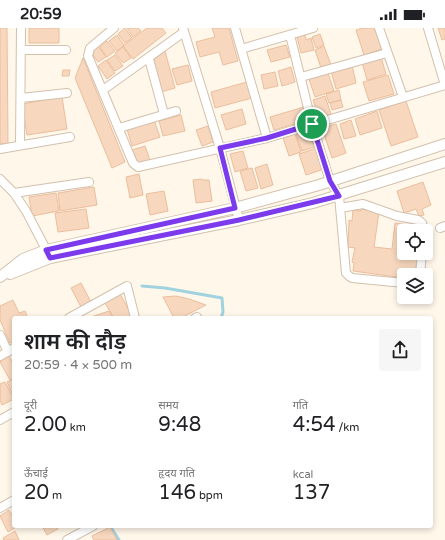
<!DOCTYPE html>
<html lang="hi">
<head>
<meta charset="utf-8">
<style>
  :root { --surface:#fff; --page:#f6f6f6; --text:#202124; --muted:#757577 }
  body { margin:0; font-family:"Varela Round","Noto Sans Devanagari",sans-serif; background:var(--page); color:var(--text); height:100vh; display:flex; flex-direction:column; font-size:15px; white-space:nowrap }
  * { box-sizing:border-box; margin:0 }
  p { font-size:13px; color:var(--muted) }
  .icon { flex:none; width:22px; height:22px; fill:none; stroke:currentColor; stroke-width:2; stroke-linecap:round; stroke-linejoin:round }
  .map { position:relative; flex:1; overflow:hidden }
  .panel { position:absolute; left:12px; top:288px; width:421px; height:212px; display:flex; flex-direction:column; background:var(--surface); border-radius:4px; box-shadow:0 2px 6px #0003 }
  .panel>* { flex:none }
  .buttons { position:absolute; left:397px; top:196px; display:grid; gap:8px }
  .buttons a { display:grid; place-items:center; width:36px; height:36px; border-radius:4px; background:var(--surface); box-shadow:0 2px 6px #0003; font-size:20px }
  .pin { position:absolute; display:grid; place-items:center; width:34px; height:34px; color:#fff; margin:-17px; border:2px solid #fff; border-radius:50%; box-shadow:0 1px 4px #0007 }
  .round { display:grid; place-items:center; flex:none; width:42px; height:42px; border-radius:4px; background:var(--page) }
  .headline { display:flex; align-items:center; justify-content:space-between; height:68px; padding:0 12px }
  h1 { font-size:22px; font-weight:600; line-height:30px }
  .stats { display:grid; grid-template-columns:repeat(3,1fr); gap:6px; height:68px; padding:4px 12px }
  .stats div { display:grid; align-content:center }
  .stats b { font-size:20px; font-weight:600 }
  .stats small { font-size:11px; font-weight:400 }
  .stats p { font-size:11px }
  .status { display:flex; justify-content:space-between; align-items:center; height:28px; padding:0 20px; background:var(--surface); direction:ltr }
  .status svg { height:11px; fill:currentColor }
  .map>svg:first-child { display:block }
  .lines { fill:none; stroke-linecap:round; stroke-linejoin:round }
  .stream { stroke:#a0d2df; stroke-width:3 }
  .building { fill:#f7d7be; stroke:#ecbe9d }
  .minor-casing { stroke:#d3c0ad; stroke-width:10 }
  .tertiary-casing { stroke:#d3c0ad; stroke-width:12 }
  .minor { stroke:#fff; stroke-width:8 }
  .tertiary { stroke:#fff; stroke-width:10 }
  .route-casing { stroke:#fff; stroke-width:8 }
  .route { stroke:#7c3aed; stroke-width:5 }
</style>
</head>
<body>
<div class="status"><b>20:59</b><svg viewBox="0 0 49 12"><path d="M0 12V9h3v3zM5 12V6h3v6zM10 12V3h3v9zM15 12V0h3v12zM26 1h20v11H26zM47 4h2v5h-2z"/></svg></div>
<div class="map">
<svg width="445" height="512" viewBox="0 0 445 512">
  <rect width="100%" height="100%" fill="#fff7ea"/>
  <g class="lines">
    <!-- stream -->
    <path class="stream" d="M142 258 165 260 222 270 223 284 221 290
      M110 498 119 512"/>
  </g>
  <!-- building -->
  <path class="building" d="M0 0H7L8 116H0Z
    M29 0H59V15H29Z
    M125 0 132 10 125 15 118 6Z
    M127 0H138L141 3 133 9Z
    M147 0H162L166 5 133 31 123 18Z
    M212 0H229L238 33 223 37 219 24 200 29 196 14 215 9Z
    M363 0H375L382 21 364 27 356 2Z
    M438 0H445V11L442 12Z
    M305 6 306 12 311 10 314 22 301 25 297 9Z
    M320 6 324 17 316 20 312 9Z
    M117 7 124 17 117 23 109 13Z
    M107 13 115 23 107 29 100 19Z
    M286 17 290 29 271 34 267 22Z
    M98 18 106 29 98 34 91 24Z
    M324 18 331 37 321 40 315 22Z
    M123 19 131 30 123 35 115 25Z
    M165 23 175 60 161 64 152 33Z
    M115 27 123 38 115 43 107 32Z
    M381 29 386 46 367 52 362 34Z
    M83 30 125 134 112 140 75 50Z
    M106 32 115 45 107 51 98 38Z
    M188 37 192 53 177 57 172 41Z
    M352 37 356 55 336 61 331 43Z
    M291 39 295 54 282 58 278 43Z
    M63 42H70L69 48H62Z
    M275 44 278 58 264 61 261 47Z
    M328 45 334 63 315 69 309 51Z
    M388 47 394 66 369 73 363 54Z
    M247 54 252 70 215 80 211 64Z
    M339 62 341 72 329 75 326 66Z
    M325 68 331 86 319 90 313 72Z
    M62 69 67 101 27 107 22 76Z
    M341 72 343 79 332 82 330 75Z
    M406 73 418 109 391 118 379 82Z
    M304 79 308 92 274 102 270 89Z
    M242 81 246 96 226 102 221 87Z
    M377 83 382 100 360 107 355 91Z
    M181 87 185 103 163 108 159 93Z
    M154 92 160 109 132 118 127 101Z
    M351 92 356 108 344 111 340 96Z
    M336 96 346 125 332 130 322 100Z
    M208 98 213 114 202 118 196 102Z
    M308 102 314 119 302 123 296 106Z
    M295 106 301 124 289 128 283 110Z
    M145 118 150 132 137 137 132 122Z
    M316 120 324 141 306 147 299 126Z
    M243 123 248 140 235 144 230 126Z
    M267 136 273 157 261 161 255 140Z
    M252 140 258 160 246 163 240 143Z
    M139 146 143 167 130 170 126 149Z
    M202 151V152H209L212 173 196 175 193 152Z
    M423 154 431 177 422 181 424 187 419 188 416 181 404 185 397 163Z
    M94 159 97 177 60 183 58 165Z
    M164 163 168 183 150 187 146 166Z
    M56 165 59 183 32 188 29 169Z
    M86 181 89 200 58 204 55 185Z
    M361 181 379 184 374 219 392 221 395 195 421 199V203H404V225H418L415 247H404V250L353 243 354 235 352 234 355 220 348 219 349 192 352 193 353 182 361 183Z
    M81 255 92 276 82 281 71 260Z
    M120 266 133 289 132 290H114L105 275Z
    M176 268 189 271 206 277 181 290H174L163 269Z
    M13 272 19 285 25 283 28 290H14V314L10 315 0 292V278Z
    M109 283 113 290H88Z
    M9 328 14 337V349L10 352 0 334Z
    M14 351V369L7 354Z
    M5 354 14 371 2 377 0 372V356Z
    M9 482 14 490V498H18L8 504 0 488Z
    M42 498H56L58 501 47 507Z
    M110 499 117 512H94L92 508Z
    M15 503 19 512H4L3 510Z"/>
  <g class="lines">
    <!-- minor casing -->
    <g class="minor-casing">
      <path id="minor" d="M114 0 90 20 88 28 133 135 138 139 267 110 445 57
        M183 0 220 120 239 192
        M235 0 267 110
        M379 0 403 69
        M428 0 445 57
        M290 7 312 96 330 153 339 168 346 245 349 248 352 250 404 255
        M241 21 313 0
        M21 22H66
        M149 31 164 86
        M301 49 387 25
        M103 62 184 4
        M21 70 67 65
        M119 100 176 83
        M20 117 21 0
        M0 121 70 109
        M0 151 14 165 26 183 49 227
        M14 165 89 154
        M340 180 363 176 397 188 418 192 422 195 424 203
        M440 200 445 198
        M420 247 422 225
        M69 290 127 258 135 290
        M195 290 197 289
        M0 307 8 324
        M0 328 14 320
        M0 392 14 384
        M0 480 14 472
        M67 512 93 498"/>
    </g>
    <!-- tertiary casing -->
    <g class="tertiary-casing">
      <path id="tertiary" d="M10 246 50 230 239 192 313 175 445 134
        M0 249 23 231 46 222 235 180 319 157 445 116"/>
    </g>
    <!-- minor -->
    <use href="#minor" class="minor"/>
    <!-- tertiary -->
    <use href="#tertiary" class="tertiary"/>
  </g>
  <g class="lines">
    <!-- route casing -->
    <g class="route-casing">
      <path id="route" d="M312 96 330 153 339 168 239 192 50 230 46 222 235 180 220 120 267 110Z"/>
    </g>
    <!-- route -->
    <use href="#route" class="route"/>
  </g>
</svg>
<div class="buttons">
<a><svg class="icon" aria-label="locate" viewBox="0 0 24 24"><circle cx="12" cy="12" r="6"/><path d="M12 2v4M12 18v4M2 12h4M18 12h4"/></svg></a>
<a><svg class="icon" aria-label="layers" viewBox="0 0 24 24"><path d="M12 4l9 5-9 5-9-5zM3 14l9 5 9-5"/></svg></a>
</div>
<div class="pin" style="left:312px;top:96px;background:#1e9e55"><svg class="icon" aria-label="arrive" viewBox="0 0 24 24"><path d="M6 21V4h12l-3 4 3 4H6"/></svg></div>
<section class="panel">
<div class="headline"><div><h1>शाम की दौड़</h1><p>20:59 · 4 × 500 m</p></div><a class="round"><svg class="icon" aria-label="share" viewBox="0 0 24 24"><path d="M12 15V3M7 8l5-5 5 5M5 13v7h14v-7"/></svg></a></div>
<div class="stats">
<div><p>दूरी</p><b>2.00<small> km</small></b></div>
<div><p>समय</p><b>9:48</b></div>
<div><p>गति</p><b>4:54<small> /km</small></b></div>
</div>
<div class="stats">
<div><p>ऊँचाई</p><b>20<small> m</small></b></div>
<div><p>हृदय गति</p><b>146<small> bpm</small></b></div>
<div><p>kcal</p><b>137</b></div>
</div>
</section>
</div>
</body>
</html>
